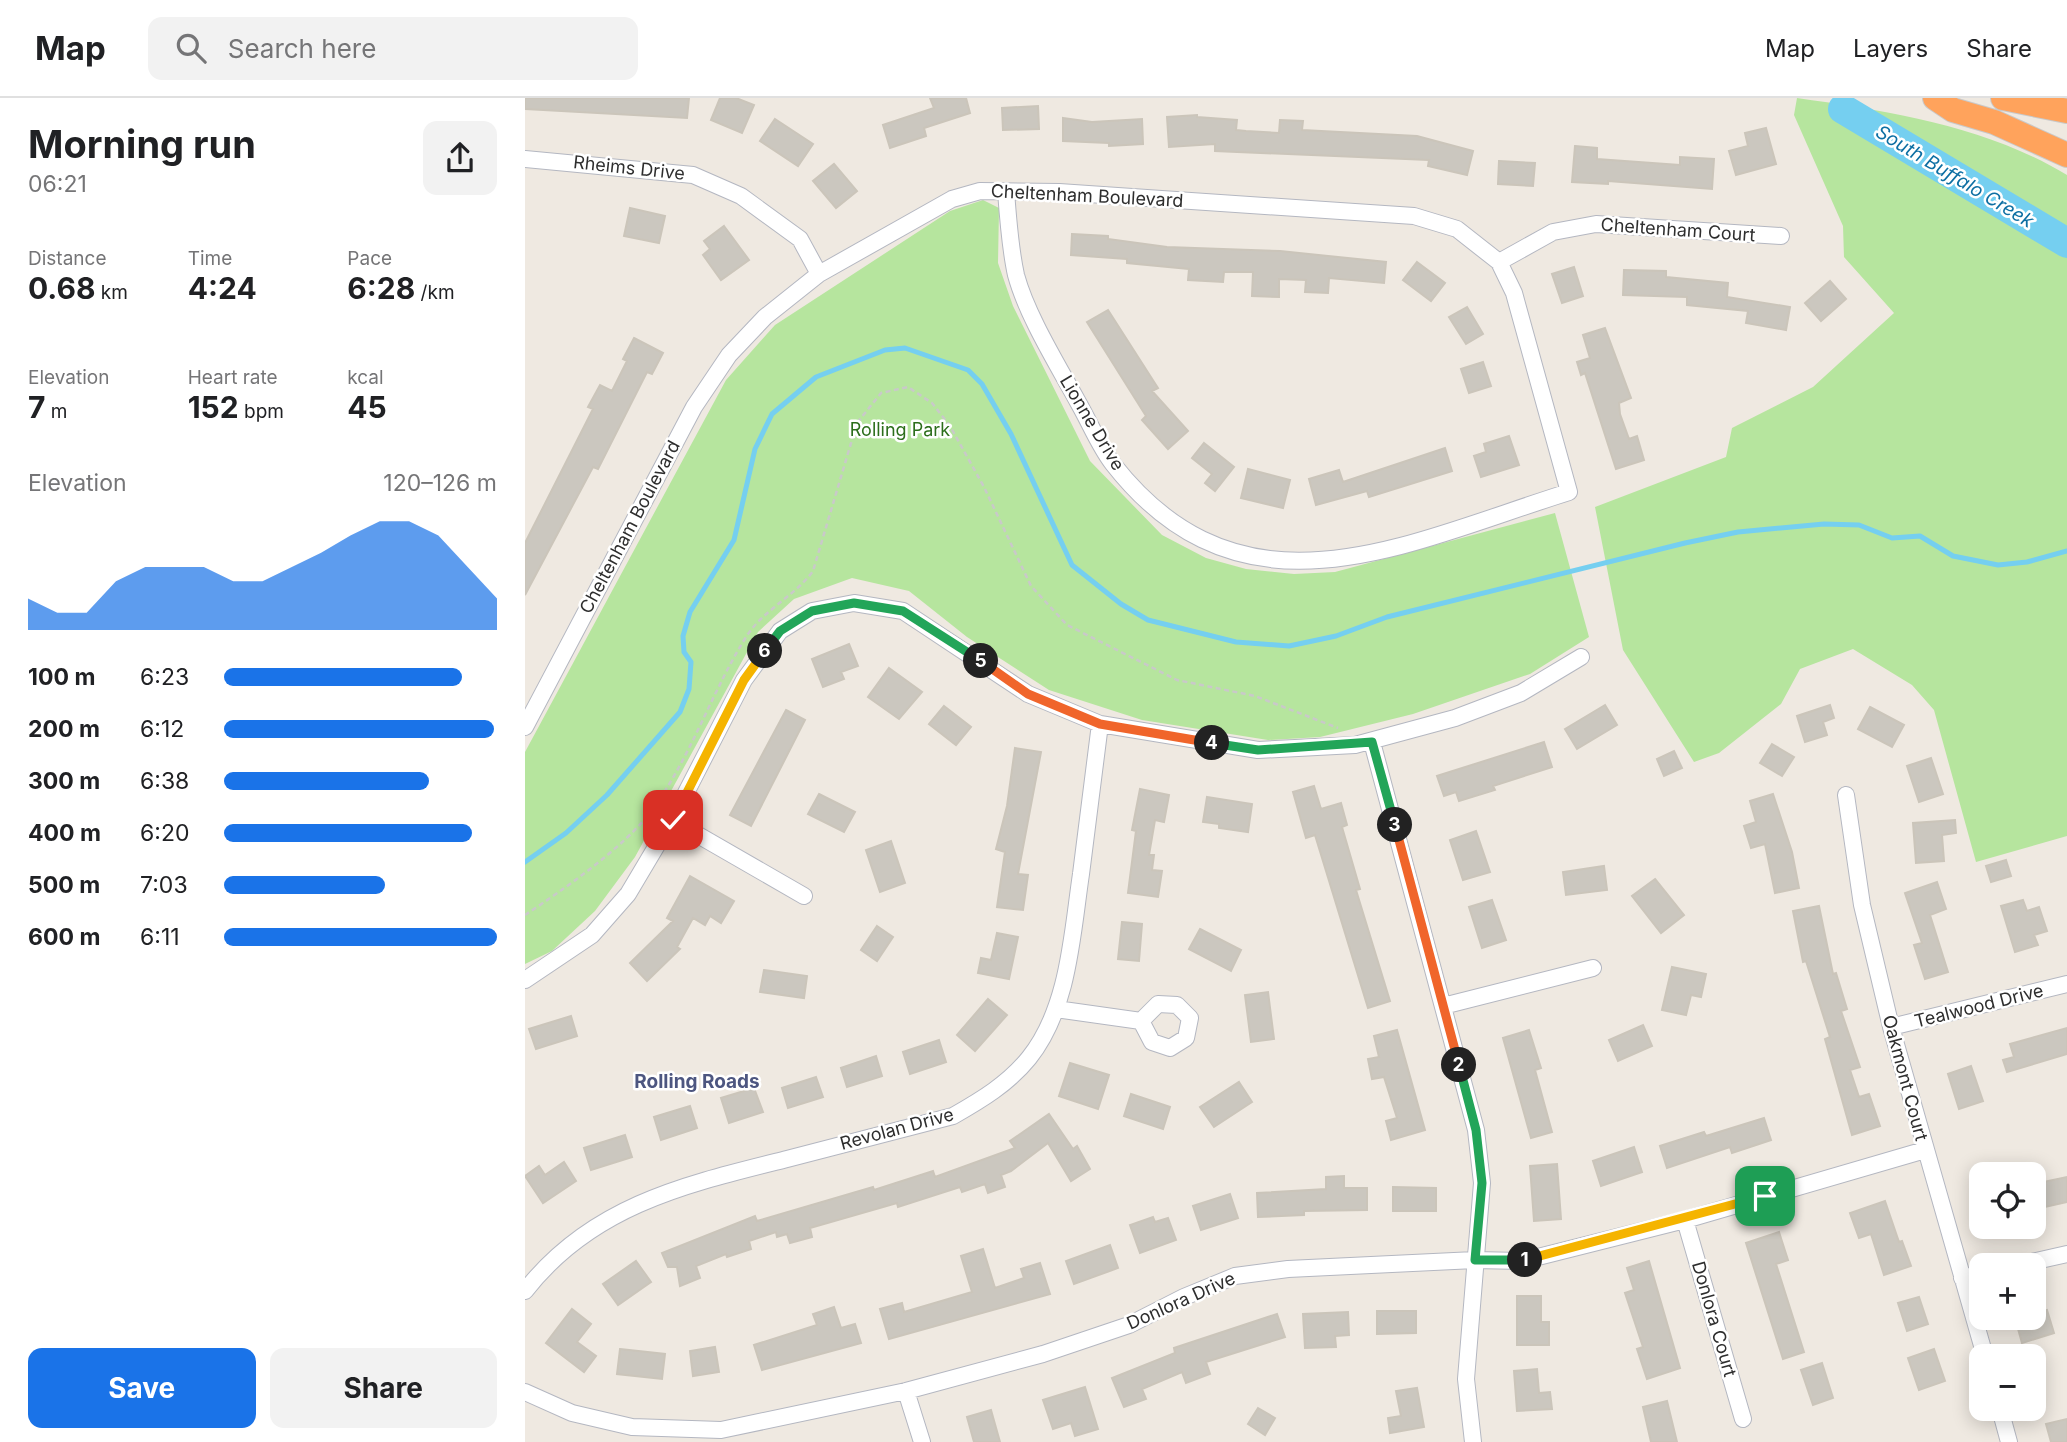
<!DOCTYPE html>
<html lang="en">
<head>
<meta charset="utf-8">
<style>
  :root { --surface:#fff; --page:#f2f2f2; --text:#202124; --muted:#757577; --line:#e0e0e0; --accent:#1a73e8 }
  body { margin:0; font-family:Inter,sans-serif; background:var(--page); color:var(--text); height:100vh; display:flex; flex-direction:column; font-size:26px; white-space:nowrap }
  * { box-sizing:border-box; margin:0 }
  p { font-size:23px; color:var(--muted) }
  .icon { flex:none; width:38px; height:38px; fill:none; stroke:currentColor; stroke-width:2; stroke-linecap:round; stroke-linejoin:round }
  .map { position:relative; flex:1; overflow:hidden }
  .details { display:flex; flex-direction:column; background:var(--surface); width:525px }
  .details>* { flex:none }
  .controls { position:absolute; left:1444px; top:1064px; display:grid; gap:14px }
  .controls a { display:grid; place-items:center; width:77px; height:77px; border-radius:14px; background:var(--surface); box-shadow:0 4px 18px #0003; font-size:35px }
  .pin { position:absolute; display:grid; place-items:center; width:60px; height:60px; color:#fff; margin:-30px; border-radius:14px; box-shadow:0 4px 10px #0006 }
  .km { position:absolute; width:35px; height:35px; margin:-18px; border-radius:50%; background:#222; color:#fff; font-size:19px; line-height:35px; text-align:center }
  .round { display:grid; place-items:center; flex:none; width:74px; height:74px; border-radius:14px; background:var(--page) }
  .summary { display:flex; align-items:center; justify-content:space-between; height:119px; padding:0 28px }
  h1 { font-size:38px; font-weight:700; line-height:52px }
  .metrics { display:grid; grid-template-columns:repeat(3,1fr); gap:10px; height:119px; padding:7px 28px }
  .metrics div { display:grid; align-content:center }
  .metrics b { font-size:30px; font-weight:700 }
  .metrics small { font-size:19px; font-weight:400 }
  .metrics p { font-size:19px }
  .chart { height:196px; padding:14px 28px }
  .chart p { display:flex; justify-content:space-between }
  .chart svg { width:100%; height:126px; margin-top:7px; fill:var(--accent); opacity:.7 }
  .button { display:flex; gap:14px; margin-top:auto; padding:14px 28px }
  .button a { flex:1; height:80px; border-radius:14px; background:var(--accent); color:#fff; font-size:28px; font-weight:700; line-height:80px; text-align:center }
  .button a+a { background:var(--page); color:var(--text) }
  ul { padding:0 28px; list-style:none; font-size:23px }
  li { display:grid; grid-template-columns:112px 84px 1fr; align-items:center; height:52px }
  li i { height:18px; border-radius:9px; background:var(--accent) }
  header { display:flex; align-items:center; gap:42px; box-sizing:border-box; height:98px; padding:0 35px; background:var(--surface); border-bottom:2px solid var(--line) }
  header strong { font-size:33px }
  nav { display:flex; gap:38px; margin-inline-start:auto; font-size:24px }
  .search { width:490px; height:63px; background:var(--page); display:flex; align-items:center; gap:18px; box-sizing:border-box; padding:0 24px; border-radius:14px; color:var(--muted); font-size:26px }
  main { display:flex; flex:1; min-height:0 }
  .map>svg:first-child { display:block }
  .green { fill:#b6e59e }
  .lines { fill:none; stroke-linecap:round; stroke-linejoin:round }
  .stream { stroke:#75cff0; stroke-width:5 }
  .river { stroke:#75cff0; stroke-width:30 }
  .building { fill:#cbc7bf; stroke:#cbc5ba; stroke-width:2 }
  .minor-casing { stroke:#b4b7c1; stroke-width:18 }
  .highway-casing { stroke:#c9c9c9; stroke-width:26 }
  .path { stroke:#c9c9c9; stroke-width:2.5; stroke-dasharray:5 3.5; stroke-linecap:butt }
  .minor { stroke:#fff; stroke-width:16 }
  .highway { stroke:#ffa35c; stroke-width:24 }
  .split-1-casing { stroke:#fff; stroke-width:14 }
  .split-2-casing { stroke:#fff; stroke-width:14 }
  .split-3-casing { stroke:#fff; stroke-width:14 }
  .split-4-casing { stroke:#fff; stroke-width:14 }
  .split-5-casing { stroke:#fff; stroke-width:14 }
  .split-6-casing { stroke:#fff; stroke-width:14 }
  .split-7-casing { stroke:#fff; stroke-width:14 }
  .split-1 { stroke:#f5b400; stroke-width:9 }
  .split-2 { stroke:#22a559; stroke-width:9 }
  .split-3 { stroke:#f0652b; stroke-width:9 }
  .split-4 { stroke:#22a559; stroke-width:9 }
  .split-5 { stroke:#f0652b; stroke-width:9 }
  .split-6 { stroke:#22a559; stroke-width:9 }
  .split-7 { stroke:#f5b400; stroke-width:9 }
  .labels { text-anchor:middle; stroke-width:5; stroke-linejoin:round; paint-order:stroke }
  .street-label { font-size:18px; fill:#2e2e2e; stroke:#fff }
  .park-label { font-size:18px; fill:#2c6e1b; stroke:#fff }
  .water-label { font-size:19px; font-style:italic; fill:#0d6fa3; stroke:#fff }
  .neighbourhood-label { font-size:19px; font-weight:bold; fill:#4d5680; stroke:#fff }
</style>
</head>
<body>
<header>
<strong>Map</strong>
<div class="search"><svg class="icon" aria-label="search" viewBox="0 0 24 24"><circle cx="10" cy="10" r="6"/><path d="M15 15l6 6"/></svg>Search here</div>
<nav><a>Map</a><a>Layers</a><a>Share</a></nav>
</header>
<main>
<section class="details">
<div class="summary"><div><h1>Morning run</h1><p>06:21</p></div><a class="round"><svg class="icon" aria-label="share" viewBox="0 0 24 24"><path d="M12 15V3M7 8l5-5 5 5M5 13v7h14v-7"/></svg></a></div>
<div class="metrics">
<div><p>Distance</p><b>0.68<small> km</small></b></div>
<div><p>Time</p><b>4:24</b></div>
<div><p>Pace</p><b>6:28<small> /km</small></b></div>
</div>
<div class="metrics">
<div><p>Elevation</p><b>7<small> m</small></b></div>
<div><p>Heart rate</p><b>152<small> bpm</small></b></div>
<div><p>kcal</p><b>45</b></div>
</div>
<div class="chart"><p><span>Elevation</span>120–126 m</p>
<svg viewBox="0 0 160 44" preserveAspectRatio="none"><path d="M0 44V33L10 38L20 38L30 27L40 22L50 22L60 22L70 27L80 27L90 22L100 17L110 11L120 6L130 6L140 11L150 22L160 33V44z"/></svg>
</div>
<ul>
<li><b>100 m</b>6:23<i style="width:87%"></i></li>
<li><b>200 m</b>6:12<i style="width:99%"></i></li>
<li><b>300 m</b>6:38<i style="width:75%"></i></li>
<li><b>400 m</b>6:20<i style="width:91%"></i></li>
<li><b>500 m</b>7:03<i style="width:59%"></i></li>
<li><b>600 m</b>6:11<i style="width:100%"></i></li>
</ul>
<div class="button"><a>Save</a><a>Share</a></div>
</section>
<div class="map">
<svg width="1542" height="1344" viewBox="0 0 1542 1344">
  <rect width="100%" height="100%" fill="#efe9e1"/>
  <!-- green -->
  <path class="green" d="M1272 0C1364 13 1461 28 1542 77V738L1451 764 1409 612 1387 587 1328 551 1275 571 1256 606 1194 655 1169 664 1098 552 1070 409 1201 359 1207 330 1288 289 1369 215 1319 159 1318 128 1269 17Z
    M458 102 474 110 473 165 488 208 565 363 637 437 681 460 721 471 769 476 810 474 1030 415 1064 539 1005 576 888 616 795 639 743 642 617 622 524 592 442 539 384 493 327 480 269 501 233 534 110 759 70 813 27 853 0 866V654L201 282 250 227 425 113Z"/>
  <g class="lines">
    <!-- stream -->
    <path class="stream" d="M0 764 41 735 82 697 155 614 164 591 166 564 159 554 158 538 165 514 209 442 230 351 247 316 291 279 360 252 380 250 443 272 457 286 486 336 547 467 596 506 623 522 711 544 764 548 811 538 862 519 1160 445 1213 434 1299 426 1334 427 1367 440 1395 438 1428 458 1473 467 1502 464 1542 453"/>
    <!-- river -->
    <path class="river" d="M1318 11 1542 145"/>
  </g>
  <!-- building -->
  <path class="building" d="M0 0H164L162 20 0 11Z
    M195 0H211L229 7 217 35 186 22Z
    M405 0H441L445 15 399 30 401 38 365 50 358 27 409 10Z
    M513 8 514 31 478 32 477 10Z
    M672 17V19L712 22 711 32 721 33 754 35 755 22 778 23 777 32 892 38 948 53 942 77 903 68 904 62 690 53V46L644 49 642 19Z
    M538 20 567 24 617 21 618 46 584 48V45L538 43Z
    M250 21 288 46 273 68 235 43Z
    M1241 30 1251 66 1211 77 1204 53 1223 48 1220 35Z
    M1050 48 1072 50V61L1155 67V59L1189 61 1187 91 1083 83V86L1047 84Z
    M974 63 1010 65 1008 88 973 86Z
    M309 66 332 93 311 110 288 83Z
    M105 110 140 118 134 145 99 138Z
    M199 128 224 162 196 182 178 157 185 151 179 143Z
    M547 136 583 138V141L642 149 755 153 861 164 859 185 804 180 803 195 780 194 781 182 754 181V199L727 198 728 174H699L698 184 663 182 664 171 602 165V161L546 157Z
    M892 164 920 185 906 203 878 182Z
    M1049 169 1058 198 1037 205 1027 176Z
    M1099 172 1141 173V179L1203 185 1202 199 1265 209 1261 232 1221 225 1223 213 1162 207V199L1098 197Z
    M1305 183 1321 201 1296 223 1280 205Z
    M942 209 958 236 941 246 924 219Z
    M583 212 633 290 627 293 663 333 643 351 617 322 621 318 562 224Z
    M1080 230 1106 300 1094 305 1095 316 1104 341 1112 338 1119 362 1091 371 1060 275 1056 277 1052 264 1065 260 1058 237Z
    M109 240 138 255 127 276 122 274 73 371 68 369 0 497V445L68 311 63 309 75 287 87 293 102 263 98 261Z
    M958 264 966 288 944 295 936 271Z
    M984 338 994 367 956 379 949 358 961 354 959 346Z
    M679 345 709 369 690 393 680 385 687 376 667 360Z
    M920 350 927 373 844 399 842 393 791 407 784 381 814 372 818 384Z
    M723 371 765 382 758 410 716 400Z
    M324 546 333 568 316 574 319 581 298 589 287 561Z
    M364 570 397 594 374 621 343 599Z
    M1080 607 1092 627 1052 651 1040 631Z
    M1305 607 1309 620 1298 624 1302 637 1280 644 1272 618Z
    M419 608 446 629 431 647 404 626Z
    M1345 609 1379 627 1367 649 1333 631Z
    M261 612 280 622 226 728 205 717Z
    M1019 644 1027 669 968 688 970 692 934 703 931 694 919 698 912 678Z
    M1247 646 1269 659 1257 678 1235 665Z
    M490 650 516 654 493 776 503 777 498 812 472 809 480 754 471 751 482 708Z
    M1149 653 1157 670 1139 678 1132 661Z
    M1406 660 1418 696 1394 704 1382 668Z
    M789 688 796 711 816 705 822 727 817 729 835 791 831 792 865 903 843 910 790 737 781 740 768 694Z
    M615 691 644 697 639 724 630 722 624 757H629L627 772 637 773 633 799 603 795 611 733 607 732Z
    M294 696 330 714 319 734 283 716Z
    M1248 696 1267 754 1274 790 1250 795 1240 746 1226 750 1219 728 1231 724 1225 703Z
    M682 699 727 706 723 734 694 730V726L678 724Z
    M1430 722 1431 735 1417 737 1419 763 1391 765 1388 725Z
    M951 733 965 774 938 782 925 742Z
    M366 743 380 785 355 794 341 752Z
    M1481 762 1486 778 1466 784 1461 768Z
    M1079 768 1082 792 1041 797 1038 774Z
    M165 778 209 803 196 825 185 818 180 827 168 820 152 849 155 851 122 883 105 865 148 823 142 820Z
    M1130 781 1159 817 1136 835 1107 798Z
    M1412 784 1421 811 1405 817 1423 874 1400 881 1389 847 1397 845 1380 795Z
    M967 802 981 842 957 850 944 809Z
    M1498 802 1502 813 1514 809 1522 833 1509 837 1513 847 1490 854 1476 808Z
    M1294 808 1308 876 1311 875 1322 911 1316 913 1335 969 1325 972 1334 999 1344 996 1355 1028 1327 1037 1300 941 1305 939 1281 863 1278 864 1268 813Z
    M597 824 617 826 614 863 593 861Z
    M352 828 368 839 352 863 336 852Z
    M675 831 716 852 706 873 664 851Z
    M472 835 493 839 484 881 453 875 456 860 466 862Z
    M1147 869 1181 876 1176 899 1166 897 1161 917 1137 912Z
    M239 872 282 878 279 900 235 894Z
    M743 894 749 941 726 944 720 897Z
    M463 901 482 917 450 953 432 937Z
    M46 918 52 938 11 951 4 931Z
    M1118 927 1127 948 1093 963 1084 942Z
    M1542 930V956L1482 974 1478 962 1489 959 1485 946Z
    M872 932 900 1032 866 1042 861 1023 872 1020 859 979 847 981 843 961 854 959 849 938Z
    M1004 932 1016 970 1010 972 1027 1034 1006 1040 978 940Z
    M414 942 421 964 385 976 378 954Z
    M351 958 357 978 322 989 316 970Z
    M545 965 584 977 573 1011 534 998Z
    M1446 968 1458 1003 1434 1011 1423 976Z
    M291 979 298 999 263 1010 257 990Z
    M714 984 727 1004 689 1029 675 1009Z
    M229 990 238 1014 204 1025 196 1000Z
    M606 996 645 1009 638 1031 599 1018Z
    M165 1008 172 1030 136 1042 129 1019Z
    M524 1016 548 1051 552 1048 565 1071 546 1083 523 1045 486 1073 476 1077 480 1089 463 1095 460 1086 437 1094 435 1089 373 1109 372 1105 285 1130 287 1139 265 1145 262 1136 252 1139 251 1134 224 1143 226 1151 202 1159 201 1156 171 1168 175 1180 155 1188 152 1169H143L137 1155 230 1118 232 1123 348 1089 349 1092 408 1073 410 1079 490 1050 485 1043Z
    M1239 1020 1246 1042 1207 1055 1205 1049 1142 1070 1135 1048 1179 1034 1181 1038Z
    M100 1037 107 1059 66 1072 59 1050Z
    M1109 1049 1117 1074 1076 1088 1068 1063Z
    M39 1064 51 1083 18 1105 0 1078 14 1068 20 1077Z
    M1032 1066 1036 1121 1009 1123 1005 1068Z
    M819 1078V1090H842V1112L779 1113V1117L733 1119 732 1095 801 1091V1079Z
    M1542 1079V1104L1515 1110 1509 1086Z
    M868 1089 911 1090V1113H868Z
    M705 1096 713 1120 676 1132 668 1108Z
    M1360 1103 1374 1144 1377 1143 1386 1168 1359 1177 1346 1136 1334 1140 1325 1115Z
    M628 1119 630 1124 643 1120 651 1142 615 1155 605 1127Z
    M1254 1134 1263 1162 1251 1166 1279 1254 1258 1261 1221 1145Z
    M585 1147 593 1170 549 1186 541 1163Z
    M458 1151 470 1190 499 1180 496 1171 515 1165 525 1196 364 1241 355 1211 377 1205 379 1214 447 1194 436 1158Z
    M111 1163 126 1184 93 1207 78 1186Z
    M1124 1163 1155 1270 1122 1281 1112 1251 1118 1249 1100 1195 1109 1192 1102 1170Z
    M992 1198H1016V1224H1024V1247H992Z
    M1394 1199 1403 1226 1382 1233 1373 1205Z
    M309 1209 316 1230 330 1226 336 1245 237 1272 229 1247 292 1227 288 1216Z
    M47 1211 66 1226 52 1244 71 1258 59 1274 21 1245Z
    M1522 1212 1529 1235 1497 1245 1490 1220H1508V1216Z
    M852 1213H891V1235L852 1236Z
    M823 1214 824 1237 810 1238 811 1249 780 1250 778 1216Z
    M752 1216 760 1239 681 1264 685 1276 661 1285 657 1274 617 1291 621 1301 599 1309 587 1280 650 1255 649 1250Z
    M190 1249 194 1274 168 1278 165 1253Z
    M95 1251 140 1256 137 1281 92 1276Z
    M1409 1251 1420 1283 1394 1292 1383 1260Z
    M1297 1265 1308 1300 1288 1307 1276 1272Z
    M1012 1271 1014 1295 1025 1294 1027 1311 992 1313 989 1273Z
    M560 1289 573 1331 550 1338 546 1325 528 1331 518 1302Z
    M892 1290 899 1329 865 1335 863 1320 876 1318 871 1293Z
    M1142 1303 1152 1344H1126L1118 1309Z
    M733 1310 750 1320 740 1337 723 1326Z
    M466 1312 475 1344H449L442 1319Z
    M1542 1321V1344H1526L1521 1326Z"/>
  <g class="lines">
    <!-- minor casing -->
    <g class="minor-casing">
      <path id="minor" d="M0 61 168 77 216 98 275 141 294 176
        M974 164 1028 134 1071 126 1256 138
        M0 629 169 309 204 257 240 219 294 176 427 101 455 93 534 94 889 118 932 131 974 164 989 195 1044 394C881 445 718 532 588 366 574 348 565 325 554 306 534 269 502 218 491 177 485 150 483 121 481 93
        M847 644 951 1032 957 1085 941 1281 948 1344
        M1321 697 1337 807 1366 929 1460 1258
        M147 722 279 798
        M0 882 67 837 103 796 147 722 219 582 255 533 287 513 329 505 378 513 503 596 575 626 733 652 830 647 930 620 996 595 1056 559
        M918 908 1068 870
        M531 911 616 923 633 906 652 907 665 920 661 940 645 950 627 944 616 923
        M1366 929 1542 886
        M1160 1122 1218 1321
        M1493 1167 1542 1156
        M1437 1180 1456 1176
        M0 1193C67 1107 162 1086 262 1061 317 1047 373 1032 428 1018 456 1002 483 986 504 960 544 910 547 836 556 776 562 726 569 676 575 626
        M381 1293 397 1344
        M0 1294 47 1315 107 1329 196 1332 381 1293 518 1256 604 1227 659 1199 710 1178 763 1171 950 1162 997 1163 1160 1122 1400 1052
        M1475 1311 1484 1344"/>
    </g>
    <!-- highway casing -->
    <g class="highway-casing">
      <path id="highway" d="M1410 0 1428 12 1469 24 1542 57
        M1478 0 1542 13"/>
    </g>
    <!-- path -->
    <path class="path" d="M0 817C38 792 101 748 127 712 166 659 186 595 221 539 239 511 269 499 288 473L332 325 356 295 383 289 407 305 425 328 459 389 506 488 542 527 652 582 730 598 813 630"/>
    <!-- minor -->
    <use href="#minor" class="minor"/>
    <!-- highway -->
    <use href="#highway" class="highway"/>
  </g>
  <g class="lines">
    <!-- split-1 casing -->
    <g class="split-1-casing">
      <path id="split-1" d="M1000 1162 1240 1098"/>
    </g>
    <!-- split-2 casing -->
    <g class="split-2-casing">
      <path id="split-2" d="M934 967 951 1032 957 1085 950 1162H1000"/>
    </g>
    <!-- split-3 casing -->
    <g class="split-3-casing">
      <path id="split-3" d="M870 727 934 967"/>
    </g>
    <!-- split-4 casing -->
    <g class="split-4-casing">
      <path id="split-4" d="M687 645 733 652 847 644 870 727"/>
    </g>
    <!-- split-5 casing -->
    <g class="split-5-casing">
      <path id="split-5" d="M456 563 503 596 575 626 687 645"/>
    </g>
    <!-- split-6 casing -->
    <g class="split-6-casing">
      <path id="split-6" d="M240 553 255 533 287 513 329 505 378 513 456 563"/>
    </g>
    <!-- split-7 casing -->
    <g class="split-7-casing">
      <path id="split-7" d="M148 722 219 582 240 553"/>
    </g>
    <!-- split-1 -->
    <use href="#split-1" class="split-1"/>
    <!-- split-2 -->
    <use href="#split-2" class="split-2"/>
    <!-- split-3 -->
    <use href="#split-3" class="split-3"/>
    <!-- split-4 -->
    <use href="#split-4" class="split-4"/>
    <!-- split-5 -->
    <use href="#split-5" class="split-5"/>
    <!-- split-6 -->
    <use href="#split-6" class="split-6"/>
    <!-- split-7 -->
    <use href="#split-7" class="split-7"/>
  </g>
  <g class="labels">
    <!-- street labels -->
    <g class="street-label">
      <text transform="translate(104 70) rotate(6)" y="6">Rheims Drive</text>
      <text transform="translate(562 98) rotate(3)" y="6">Cheltenham Boulevard</text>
      <text transform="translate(1153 132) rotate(4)" y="6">Cheltenham Court</text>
      <text transform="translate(567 325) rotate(59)" y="6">Lionne Drive</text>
      <text transform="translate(105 429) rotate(-62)" y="6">Cheltenham Boulevard</text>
      <text transform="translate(1454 908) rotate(-14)" y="6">Tealwood Drive</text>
      <text transform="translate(1380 980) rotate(75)" y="6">Oakmont Court</text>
      <text transform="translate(372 1031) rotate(-15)" y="6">Revolan Drive</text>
      <text transform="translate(656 1203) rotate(-24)" y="6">Donlora Drive</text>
      <text transform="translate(1189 1221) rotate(74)" y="6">Donlora Court</text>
    </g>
    <!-- park labels -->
    <g class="park-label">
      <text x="375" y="338">Rolling Park</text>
    </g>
    <!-- water labels -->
    <g class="water-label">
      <text transform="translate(1430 78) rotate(31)" y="7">South Buffalo Creek</text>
    </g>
    <!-- neighbourhood labels -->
    <g class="neighbourhood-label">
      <text x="172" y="990">Rolling Roads</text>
    </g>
  </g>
</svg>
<div class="controls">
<a><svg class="icon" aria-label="locate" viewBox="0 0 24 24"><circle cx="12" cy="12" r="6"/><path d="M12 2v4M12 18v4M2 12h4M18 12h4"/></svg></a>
<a>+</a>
<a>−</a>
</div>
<div class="pin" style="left:1240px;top:1098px;background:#1e9e55"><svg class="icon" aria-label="arrive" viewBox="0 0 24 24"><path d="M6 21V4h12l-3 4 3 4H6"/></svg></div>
<div class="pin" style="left:148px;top:722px;background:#d93025"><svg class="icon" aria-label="check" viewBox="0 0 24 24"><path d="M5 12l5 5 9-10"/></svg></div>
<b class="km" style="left:1000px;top:1162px">1</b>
<b class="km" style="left:934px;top:967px">2</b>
<b class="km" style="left:870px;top:727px">3</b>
<b class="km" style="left:687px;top:645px">4</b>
<b class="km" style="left:456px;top:563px">5</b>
<b class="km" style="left:240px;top:553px">6</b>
</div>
</main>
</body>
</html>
